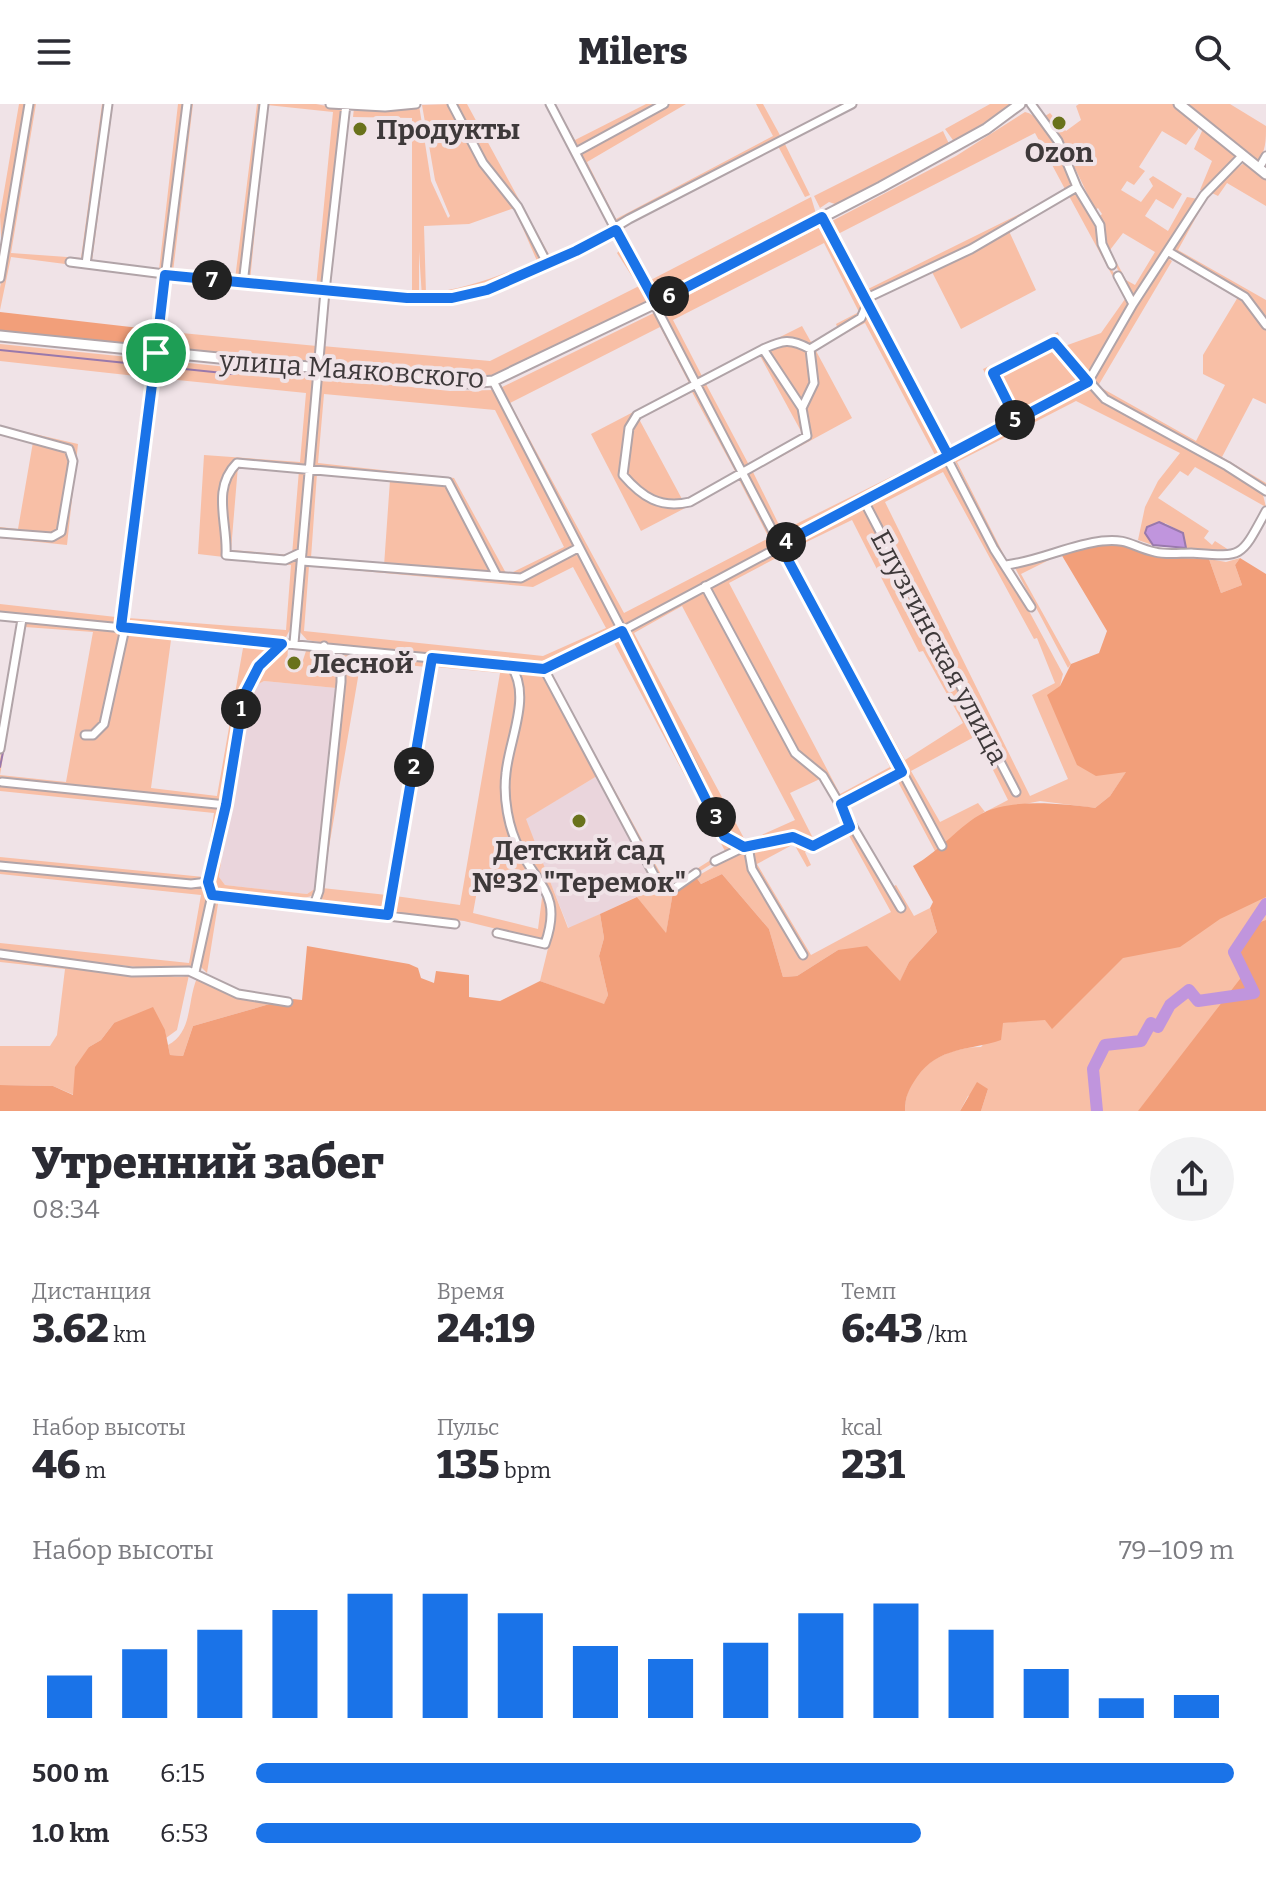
<!DOCTYPE html>
<html lang="ru">
<head>
<meta charset="utf-8">
<style>
  :root { --surface:#fff; --page:#f2f2f3; --text:#2b2b33; --muted:#7c7c81; --accent:#1a73e8 }
  body { margin:0; font-family:Bitter,serif; background:var(--page); color:var(--text); height:100vh; display:flex; flex-direction:column; font-size:30px; white-space:nowrap }
  * { box-sizing:border-box; margin:0 }
  p { font-size:26px; color:var(--muted) }
  .icon { flex:none; width:44px; height:44px; fill:none; stroke:currentColor; stroke-width:2; stroke-linecap:round; stroke-linejoin:round }
  .map { position:relative; height:1007px; overflow:hidden }
  .panel { display:flex; flex-direction:column; background:var(--surface); flex:1 }
  .panel>* { flex:none }
  .pin { position:absolute; display:grid; place-items:center; width:68px; height:68px; color:#fff; margin:-34px; border:4px solid #fff; border-radius:50%; box-shadow:0 2px 8px #0007 }
  .km { position:absolute; width:40px; height:40px; margin:-20px; border-radius:50%; background:#222; color:#fff; font-size:22px; line-height:40px; text-align:center }
  .round { display:grid; place-items:center; flex:none; width:84px; height:84px; border-radius:42px; background:var(--page) }
  .overview { display:flex; align-items:center; justify-content:space-between; height:136px; padding:0 32px }
  h1 { font-size:44px; font-weight:800; line-height:60px }
  .figures { display:grid; grid-template-columns:repeat(3,1fr); gap:12px; height:136px; padding:8px 32px }
  .figures div { display:grid; align-content:center }
  .figures b { font-size:40px; font-weight:800 }
  .figures small { font-size:22px; font-weight:400 }
  .figures p { font-size:22px }
  .chart { height:224px; padding:16px 32px }
  .chart p { display:flex; justify-content:space-between }
  .chart svg { width:100%; height:144px; margin-top:8px; stroke:var(--accent); stroke-width:6 }
  ul { padding:0 32px; list-style:none; font-size:26px }
  li { display:grid; grid-template-columns:128px 96px 1fr; align-items:center; height:60px }
  li i { height:20px; border-radius:10px; background:var(--accent) }
  header { display:flex; justify-content:space-between; align-items:center; height:104px; padding:0 32px; background:var(--surface); font-size:36px; font-weight:800 }
  .map>svg:first-child { display:block }
  .built { fill:#ead5dc }
  .green { fill:#f8bfa6; fill-rule:evenodd }
  .forest { fill:#f29f7a }
  .water { fill:#c095dd; stroke:#9979ac; stroke-width:2 }
  .lines { fill:none; stroke-linecap:round; stroke-linejoin:round }
  .stream { stroke:#9979ac; stroke-width:2 }
  .river { stroke:#c095dd; stroke-width:12 }
  .street-casing { stroke:#b1a4a8; stroke-width:11 }
  .secondary-casing { stroke:#b1a4a8; stroke-width:13 }
  .street { stroke:#fff; stroke-width:7 }
  .secondary { stroke:#fff; stroke-width:9 }
  .route-casing { stroke:#fff; stroke-width:16 }
  .route { stroke:#1a73e8; stroke-width:10 }
  .poi-dot { fill:#69721b; stroke:#f0e3e7; stroke-width:3 }
  .labels { text-anchor:middle; stroke-width:8; stroke-linejoin:round; paint-order:stroke }
  .poi-label { font-size:28px; font-weight:bold; fill:#3e393a; stroke:#f0e3e7; text-anchor:start }
  .street-label { font-size:28px; fill:#3e393a; stroke:#f0e3e7 }
</style>
</head>
<body>
<header><svg class="icon" aria-label="menu" viewBox="0 0 24 24"><path d="M4 6h16M4 12h16M4 18h16"/></svg>Milers<svg class="icon" aria-label="search" viewBox="0 0 24 24"><circle cx="10" cy="10" r="6"/><path d="M15 15l6 6"/></svg></header>
<div class="map">
<svg width="1266" height="1007" viewBox="0 0 1266 1007">
  <rect width="100%" height="100%" fill="#f0e3e7"/>
  <!-- built -->
  <path class="built" d="M264 577 336 584 316 784 307 790 225 781 219 773 242 629 253 583Z
    M597 672 655 784 569 825 525 715Z"/>
  <!-- green -->
  <path class="green" d="M19 0H27L2 152 0 111Z
    M31 0H36L11 149 81 154 102 0H106L85 158 163 172 157 223 153 222 158 172 11 153 0 206V184Z
    M109 0H113L92 157 159 166 178 0H186L163 169 87 159Z
    M189 0H193L173 168 235 175 257 0H263L242 178 167 169Z
    M266 0H316L342 5 322 185 245 178ZM267 1 333 8 316 183 250 177Z
    M450 0C479 55 516 103 544 158 503 177 468 192 422 193L419 147V193L412 192V14L353 13 354 4 419 1 431 77 448 114 450 112 435 76 422 1ZM514 104 537 157C500 171 466 186 426 189L424 122 469 120Z
    M454 0H467L552 156 548 157 519 103 484 58Z
    M552 0H555L575 36 646 0H659L576 45Z
    M668 0H686L587 58 616 115 773 32 756 0H763L781 33 616 122 578 49Z
    M990 0H1014L955 39 945 25Z
    M1079 0H1174L1198 19V25L1186 41 1162 27 1139 63 1145 67 1134 81 1127 77 1121 86 1141 98 1153 82 1149 75 1153 72 1182 90 1173 105 1156 95 1145 112 1168 127 1187 93 1198 95 1133 194 1104 140 1106 130 1099 113 1102 110 1098 104 1095 106 1061 35 1045 12 1050 9 1066 27 1081 16 1076 2ZM1123 129 1155 148 1135 181 1126 176 1110 146Z
    M1184 0H1230L1266 22C1266 36 1266 48 1257 58Z
    M1025 8C1047 12 1064 63 1072 83L938 160 922 163 871 189 866 187 845 153 832 117 956 52ZM1035 29 1066 87 866 186 838 130Z
    M943 27 950 42 838 101 829 98 820 104 814 92Z
    M1202 27H1207L1236 51 1203 88 1200 86 1212 57 1194 45Z
    M783 36 810 91 805 93 778 42 622 123 645 176 620 123Z
    M1245 58 1266 74V102L1227 79 1218 92 1210 88 1178 146 1266 196V216L1246 191 1173 147 1209 87Z
    M1075 86 1099 122V142L1130 199 1092 266 1082 275 948 346 871 199 872 194 950 344 1007 314 983 265 1058 228 1062 243 1101 229 1125 195 1069 92 1039 108Z
    M811 93 817 113 691 177 679 179 676 175 666 180 668 184 652 191 645 179Z
    M822 122 865 195 860 213 810 243 794 234H783L699 278 662 205ZM824 139 859 208 836 220 838 225 811 238 802 222 702 272 673 216Z
    M1008 125 1036 186 961 225 931 166Z
    M614 128 641 177 637 180 617 149 619 147 610 131 515 177 516 180C470 199 454 199 405 196H453L577 148Z
    M1168 154 1172 157 1098 282 1196 337 1225 281 1203 270V251L1238 193 1266 226V300L1253 294 1222 353 1266 379V384L1106 293 1094 277 1135 202Z
    M643 180 649 198 497 272 481 276 330 262 324 257 322 242 490 257Z
    M868 201 943 347 942 353 781 438 747 370 809 333 804 304 815 280 811 245 862 216ZM865 219 935 351 782 427 753 368 852 314 815 245Z
    M658 207 695 279 636 310 622 371C631 380 640 391 650 397 680 416 718 385 744 371L777 440 622 523 498 285ZM660 223 689 279 591 330 641 427 739 376 769 434 624 509 510 299Z
    M161 227 317 242 312 261 255 255 251 247 240 246 234 253 161 245Z
    M784 237 808 246 812 279 802 301 766 246Z
    M0 240 148 255 153 260 117 520 0 508V500L116 513 145 273 0 257Z
    M763 247 801 304 806 331 745 367 700 281ZM759 250 803 331 749 361 706 280Z
    M160 256 312 272 315 277 293 520 286 533 279 536 124 517ZM158 274 306 289 300 358 204 351 198 450 291 461 286 526 128 514ZM238 362 299 366 292 451 231 446Z
    M324 274 450 287 495 286 574 442 521 472 498 470 450 376 312 362 320 277ZM324 290 495 306 564 443 507 471 454 374 318 359Z
    M1089 282 1262 387 1266 403 1257 420 1264 402 1195 363 1188 372 1180 367 1158 394 1209 427 1204 434 1212 441 1215 437 1232 448 1224 450 1186 444 1183 429 1165 419 1153 441 1158 443 1138 436 1145 403 1158 377 1180 349 1076 297 957 358 1007 457 1001 451 953 353Z
    M694 284 742 369C687 398 678 418 625 371L630 325 638 313ZM692 288 736 369 690 395H682L639 315Z
    M0 322 78 340 67 441 0 434V423L18 425 33 338 0 330Z
    M943 358 950 361 1063 570 1060 582 1127 667 1110 692 1095 704 1040 697 984 708 946 741 783 443 859 402 866 406 948 566 1019 688 870 404 871 396ZM943 368 1034 535 1037 534 1055 579 1032 591 1068 675 1030 692 885 398ZM852 416 919 548 923 547 963 619 905 656 790 446ZM976 632 1008 696 985 708 978 699 940 718 911 667Z
    M312 366 447 380 494 471 305 455ZM317 369 390 376 384 462 311 454Z
    M780 445 900 668 842 697 796 646 708 483ZM780 452 890 663 840 690 729 479Z
    M577 446 618 525 551 558 534 561 325 539 307 536 300 528 305 459 505 476 522 475ZM309 462 533 483 573 463 606 524 543 552 304 527Z
    M1061 450 1021 470 1071 560 1068 564 1014 462Z
    M1240 454 1235 461 1242 481 1221 489 1209 455 1226 458Z
    M704 485 795 651 822 673 849 723 814 740 792 731 744 742 725 730 625 529ZM682 502 795 716 746 738 634 529ZM822 674 848 721 815 738 790 689Z
    M29 517 121 527 101 619 84 630V634L90 635 107 621 128 528 268 541 270 545C230 582 231 643 223 693L216 697 0 676V655L23 521ZM25 523 93 528 66 678 0 671ZM171 536 243 544 217 692 151 684Z
    M621 531 692 665 723 733 739 743 673 784 664 785 550 571 549 566ZM614 539 725 747 668 783 551 570Z
    M284 542H288L287 564 300 565 307 544 326 548 338 567 336 584 264 577 253 583 242 621C247 587 258 565 284 542Z
    M333 547 423 556 429 563 383 809 318 799 343 561ZM361 556 426 563 387 791 322 784Z
    M438 558 506 564 514 571C522 623 493 672 508 724 519 759 569 796 541 836L464 817 391 809 434 561ZM436 563 500 569 460 801 395 792ZM479 776 543 786 538 825 473 809Z
    M527 567 544 571 661 788H673L666 830 637 793 655 784 597 672 526 715 568 824 600 810 604 834 599 852 608 891 604 901 540 877 554 820V802L547 781 515 727 508 689V672L521 601V572Z
    M901 671 942 745 936 749 897 676 846 703 892 783 896 781 914 812 930 804 937 828 909 858 900 878 838 846 797 872 783 873 769 825 722 770 701 780 696 773 744 745 754 765 748 745 793 735 813 743 850 725 887 786 844 700ZM847 728 891 808 811 851 757 760 794 740 807 763 811 761 805 748Z
    M0 681 218 703 210 764 205 775 191 777 0 758V753L204 773 214 709 0 687Z
    M1266 700V933L1171 1007H981L988 985 968 992 960 1007H905C905 966 943 943 981 943L1002 919 1045 915 1052 924Z
    M223 744 219 773 225 781 307 790 316 784 315 790C305 799 238 795 224 789 219 787 217 784 214 780Z
    M0 764 206 782C209 792 199 855 191 862 186 866 178 866 173 867L0 848V839L189 859 201 791 0 770Z
    M215 794H219L207 869 201 863Z
    M0 854C51 859 103 871 153 870 167 869 175 876 189 871L177 926 166 934 165 926 114 919 101 936 89 943 74 991 53 982 0 981V942H50L57 931 65 865 0 858Z
    M197 874 236 893 273 899 193 922 183 952 170 951 168 941C193 928 187 897 197 874Z"/>
  <!-- forest -->
  <path class="forest" d="M0 208 157 226 152 245 0 228Z
    M1104 440H1128L1154 453 1209 455 1221 489 1242 481 1235 461 1240 454 1266 470V793L1220 815 1180 843 1123 854 1052 925 1045 916 1003 919 1001 936C969 947 939 942 917 973 909 985 905 992 905 1007H0V981L53 982 73 991 75 963 89 943 101 936 114 919 153 903 165 926 170 951 183 952 193 922 273 899 292 902 293 895 302 896 307 842 409 860 418 864 421 874 434 879 436 867 469 871V893L500 897 540 877 604 900 608 891 599 852 604 834 600 810 637 793 666 829 673 788 696 773 701 780 722 770 769 825 783 873 797 872 838 846 867 842 900 877 909 858 937 828 930 804 933 798 913 762C940 747 960 721 983 709 1011 694 1065 700 1095 704L1110 692 1126 668 1096 672 1077 661 1047 591 1060 582 1071 560 1099 549 1107 527 1061 450Z
    M1266 816V1007H1138L1240 875C1239 852 1240 825 1266 816Z
    M977 978 988 985 981 1007H960Z"/>
  <!-- water -->
  <path class="water" d="M1159 418 1183 429 1186 444 1153 441 1145 429 1147 423Z"/>
  <g class="lines">
    <!-- stream -->
    <path class="stream" d="M0 246 233 270
      M0 663 3 648"/>
    <!-- river -->
    <path class="river" d="M1097 1007 1093 965 1105 941 1141 937 1151 919 1158 923 1170 901 1189 886 1198 897 1254 889 1234 848 1266 800"/>
    <!-- street casing -->
    <g class="street-casing">
      <path id="street" d="M330 0 385 3 416 0
        M452 0 483 59 518 103 547 159
        M550 0 780 441 942 742
        M1031 0 1058 37 1077 83 1100 121 1102 140 1112 161
        M576 48 664 0
        M1259 64 1266 52
        M822 113 994 445 1031 503
        M1169 148 1245 193 1266 221
        M70 158 243 180 407 194H452L487 186 576 147 629 115 852 0
        M86 160 108 0
        M1118 172 1133 200
        M0 174 29 0
        M243 180 264 0
        M867 194 971 145 1077 83
        M763 245 802 304 807 332 690 398C660 405 642 393 623 371L629 324 637 311Z
        M763 245C783 236 790 234 810 245
        M493 277 694 665 724 732 749 748 752 765 803 851
        M802 304 814 279 810 245 861 214 868 198
        M1016 315 993 269 1054 238 1105 295 1227 362 1266 387
        M0 326 69 345 73 357 61 428 52 433 0 429
        M864 397 1016 688
        M302 448 285 456 226 451C228 419 211 385 237 359L448 378 497 472
        M302 457 521 474 578 444
        M1006 461C1039 457 1069 441 1102 437 1129 434 1132 443 1155 448 1166 451 1180 449 1191 449 1243 453 1240 455 1266 407
        M705 482 795 649 823 672 901 804
        M0 512 544 565 622 527 1088 278 1133 200 1204 91 1243 51
        M121 523 187 0
        M294 539 325 187 346 0
        M544 565 662 786 673 785 696 769
        M85 631H93L104 620 125 524
        M0 645 22 515
        M2 678 226 701
        M841 700 902 668
        M715 757 744 743 793 733 813 742 850 723
        M0 762 191 780 208 778
        M212 791 455 820
        M314 801 319 787 341 578V563L324 542
        M388 811 432 554
        M497 829 545 840C562 792 540 784 520 746 508 724 503 693 506 669 509 636 532 592 511 562
        M0 850 132 868 189 867 238 890 288 898
        M195 868 212 791 208 778 226 701 244 591 259 562 282 540"/>
    </g>
    <!-- secondary casing -->
    <g class="secondary-casing">
      <path id="secondary" d="M1179 0 1266 70
        M0 232 468 279 493 277 656 199 881 83 986 25 1020 0"/>
    </g>
    <!-- street -->
    <use href="#street" class="street"/>
    <!-- secondary -->
    <use href="#secondary" class="secondary"/>
  </g>
  <g class="lines">
    <!-- route casing -->
    <g class="route-casing">
      <path id="route" d="M156 249 121 523 282 540 259 562 244 591 226 701 208 778 212 791 388 811 432 554 544 565 622 527 724 732 744 743 793 733 813 742 850 723 841 700 902 668 780 441 1088 278 1054 238 993 269 1016 315 948 351 822 113 656 199 616 126 576 147 487 186 452 194H407L165 171 156 249"/>
    </g>
    <!-- route -->
    <use href="#route" class="route"/>
  </g>
  <!-- markers -->
  <g class="poi-dot">
    <circle cx="1059" cy="19" r="8"/>
    <circle cx="360" cy="25" r="8"/>
    <circle cx="294" cy="559" r="8"/>
    <circle cx="579" cy="717" r="8"/>
  </g>
  <g class="labels">
    <!-- poi labels -->
    <g class="poi-label">
      <text x="376" y="35">Продукты</text>
      <text x="1059" y="58" text-anchor="middle">Ozon</text>
      <text x="310" y="569">Лесной</text>
      <text x="579" y="756" text-anchor="middle">Детский сад<tspan x="579" dy="32">№32 "Теремок"</tspan></text>
    </g>
    <!-- street labels -->
    <g class="street-label">
      <text transform="translate(352 265) rotate(4)" y="10">улица Маяковского</text>
      <text transform="translate(940 543) rotate(62)" y="10">Елузгинская улица</text>
    </g>
  </g>
</svg>
<div class="pin" style="left:156px;top:249px;background:#1e9e55"><svg class="icon" aria-label="arrive" viewBox="0 0 24 24"><path d="M6 21V4h12l-3 4 3 4H6"/></svg></div>
<b class="km" style="left:241px;top:605px">1</b>
<b class="km" style="left:414px;top:663px">2</b>
<b class="km" style="left:716px;top:713px">3</b>
<b class="km" style="left:786px;top:438px">4</b>
<b class="km" style="left:1015px;top:316px">5</b>
<b class="km" style="left:669px;top:192px">6</b>
<b class="km" style="left:212px;top:176px">7</b>
</div>
<section class="panel">
<div class="overview"><div><h1>Утренний забег</h1><p>08:34</p></div><a class="round"><svg class="icon" aria-label="share" viewBox="0 0 24 24"><path d="M12 15V3M7 8l5-5 5 5M5 13v7h14v-7"/></svg></a></div>
<div class="figures">
<div><p>Дистанция</p><b>3.62<small> km</small></b></div>
<div><p>Время</p><b>24:19</b></div>
<div><p>Темп</p><b>6:43<small> /km</small></b></div>
</div>
<div class="figures">
<div><p>Набор высоты</p><b>46<small> m</small></b></div>
<div><p>Пульс</p><b>135<small> bpm</small></b></div>
<div><p>kcal</p><b>231</b></div>
</div>
<div class="chart"><p><span>Набор высоты</span>79–109 m</p>
<svg viewBox="0 0 160 44" preserveAspectRatio="none"><path d="M5 44V31M15 44V23M25 44V17M35 44V11M45 44V6M55 44V6M65 44V12M75 44V22M85 44V26M95 44V21M105 44V12M115 44V9M125 44V17M135 44V29M145 44V38M155 44V37"/></svg>
</div>
<ul>
<li><b>500 m</b>6:15<i style="width:100%"></i></li>
<li><b>1.0 km</b>6:53<i style="width:68%"></i></li>
</ul>
</section>
</body>
</html>
